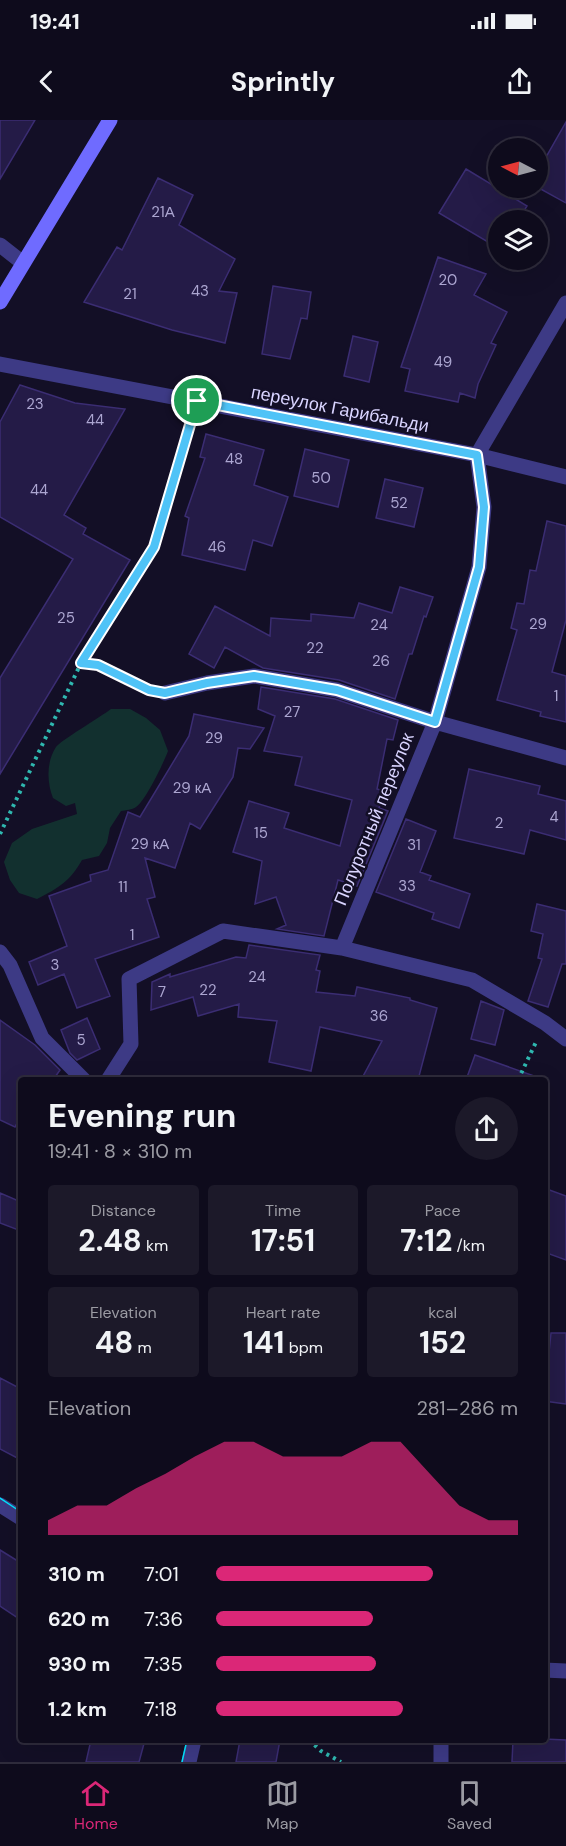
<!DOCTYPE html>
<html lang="en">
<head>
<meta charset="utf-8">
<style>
  :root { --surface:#0e0b1c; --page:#1c1929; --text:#f1f3f6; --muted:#9b9ba3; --line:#2e2b3b; --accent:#db2777 }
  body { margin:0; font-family:"DM Sans",sans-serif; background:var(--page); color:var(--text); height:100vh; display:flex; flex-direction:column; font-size:22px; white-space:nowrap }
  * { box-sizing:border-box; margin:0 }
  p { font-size:20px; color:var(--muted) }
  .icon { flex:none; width:33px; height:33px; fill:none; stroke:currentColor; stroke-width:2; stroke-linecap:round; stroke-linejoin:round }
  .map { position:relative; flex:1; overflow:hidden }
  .side { position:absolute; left:18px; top:957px; width:530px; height:666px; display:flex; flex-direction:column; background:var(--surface); border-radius:6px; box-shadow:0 6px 24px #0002,0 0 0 2px var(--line) }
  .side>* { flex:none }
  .needle { width:39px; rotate:276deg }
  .tools { position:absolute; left:488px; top:18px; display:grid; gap:12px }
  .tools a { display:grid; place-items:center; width:60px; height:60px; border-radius:50%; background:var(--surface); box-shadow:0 6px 24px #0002,0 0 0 2px var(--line); font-size:30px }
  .pin { position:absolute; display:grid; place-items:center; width:51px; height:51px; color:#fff; margin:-26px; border:3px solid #fff; border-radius:50%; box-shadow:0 2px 6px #0007 }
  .round { display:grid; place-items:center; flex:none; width:63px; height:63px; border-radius:32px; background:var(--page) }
  .headline { display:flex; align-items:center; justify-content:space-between; height:102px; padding:0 30px }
  h1 { font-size:33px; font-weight:700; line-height:45px }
  .stats { display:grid; grid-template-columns:repeat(3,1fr); gap:9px; height:102px; padding:6px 30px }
  .stats div { display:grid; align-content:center; border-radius:6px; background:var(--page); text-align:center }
  .stats b { font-size:30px; font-weight:700 }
  .stats small { font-size:16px; font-weight:400 }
  .stats p { font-size:16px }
  .chart { height:168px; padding:12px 30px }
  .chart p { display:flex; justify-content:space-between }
  .chart svg { width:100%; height:108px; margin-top:6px; fill:var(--accent); opacity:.7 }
  ul { padding:0 30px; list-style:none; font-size:20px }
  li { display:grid; grid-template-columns:96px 72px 1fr; align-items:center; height:45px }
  li i { height:15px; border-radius:8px; background:var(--accent) }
  .status { display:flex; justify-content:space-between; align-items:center; height:42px; padding:0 30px; background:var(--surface); direction:ltr }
  .status svg { height:16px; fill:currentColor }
  header { display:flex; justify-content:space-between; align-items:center; height:78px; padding:0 30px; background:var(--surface); font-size:27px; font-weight:700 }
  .tabs { display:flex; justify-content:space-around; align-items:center; height:84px; border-top:2px solid var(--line); background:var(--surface); font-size:16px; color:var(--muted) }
  .tabs a { display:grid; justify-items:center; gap:3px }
  .tabs .selected { color:var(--accent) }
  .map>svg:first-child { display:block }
  .green { fill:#12302f }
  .building { fill:#241b47; stroke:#3b2d73; stroke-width:1.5 }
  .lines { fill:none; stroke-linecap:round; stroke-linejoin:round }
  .path { stroke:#2fb8b0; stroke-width:4; stroke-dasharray:3 4.5; stroke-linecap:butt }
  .minor { stroke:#3d3a85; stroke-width:15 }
  .secondary { stroke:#6f6bff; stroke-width:15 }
  .tram { stroke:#00e5ff; stroke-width:1.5 }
  .route-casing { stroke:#fff; stroke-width:12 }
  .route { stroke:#4fc3f7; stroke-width:8 }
  .labels { text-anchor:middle; stroke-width:5; stroke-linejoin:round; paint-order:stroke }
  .number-label { font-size:15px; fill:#aca6d1 }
  .street-label { font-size:18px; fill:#d9d4ff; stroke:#130f26 }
</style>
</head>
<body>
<div class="status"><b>19:41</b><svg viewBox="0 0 49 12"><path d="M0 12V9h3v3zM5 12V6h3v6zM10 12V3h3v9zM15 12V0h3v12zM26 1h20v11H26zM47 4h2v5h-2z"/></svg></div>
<header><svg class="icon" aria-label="back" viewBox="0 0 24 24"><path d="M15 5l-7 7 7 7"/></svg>Sprintly<svg class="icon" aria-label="share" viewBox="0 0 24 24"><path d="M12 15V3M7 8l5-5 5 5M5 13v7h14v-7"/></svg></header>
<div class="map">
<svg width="566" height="1642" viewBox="0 0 566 1642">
  <rect width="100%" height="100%" fill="#130f26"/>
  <!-- green -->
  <path class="green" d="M111 589H130L146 598 160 610 168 631C164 642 145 682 136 687 132 690 126 690 121 691L110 708 107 723 99 736 82 740C70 761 59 768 37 779L19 773 10 760 4 742 12 723 32 709 77 694 75 683 66 686 53 678C47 663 46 642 56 627 60 621 102 596 111 589Z"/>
  <!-- building -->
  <path class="building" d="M0 0H35L0 59Z
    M566 2V83L537 67V53Z
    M466 49 527 86 518 100H498V128L439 93Z
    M158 58 193 75 179 105 235 139 219 171 237 173 225 223 172 210 84 182 117 127 122 130Z
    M438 137 486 154 474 175 507 192 491 223 496 225 478 264 475 278 460 273 458 282 405 271 410 249 401 247Z
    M273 166 311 172 307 199 301 198 290 239 262 234Z
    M353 216 378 222 369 262 344 256Z
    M20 265 75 283 125 289 64 395 86 408 83 414 130 440 0 654V558L73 439 0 397V302Z
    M206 314 264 330 254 365 288 377 272 426 253 420 245 450 182 435 189 398 185 396 205 338 200 337Z
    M305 329 349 340 338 387 294 376Z
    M385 359 423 368 414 407 376 398Z
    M547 401 566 406V500L552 552 566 556V602L540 596 541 592 497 580 517 510 511 508 517 483 524 484 530 450 536 451Z
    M400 467 433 477 426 497 424 496 412 534H409L395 579 339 560 263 548 225 527 214 548 189 534 215 486 270 516 271 498 311 501V494L354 498 359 483 392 493Z
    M261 567 335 579 398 600 393 620 387 619 377 669 384 671 379 688 388 691 357 766 338 760 324 816 277 809 286 805 276 777 255 784 262 741 233 732 249 681 289 693 284 708 340 726 352 680 295 665 302 637 264 631 275 596 258 589Z
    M194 594 264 608 250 629 238 628 233 657 200 709 190 703 175 748 145 738 155 777 147 779 159 817 95 839 110 876 77 888 64 854 38 865 29 842 67 826 49 776 91 761 90 755 108 750 128 692 140 697 189 616Z
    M469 649 540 666 538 674 566 681V720L530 710 524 734 454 718Z
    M406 699 436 711 420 752 431 756 429 760 470 774 459 808 432 799 434 793 376 772Z
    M537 784 566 791V844H562L548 887 528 881 542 839 538 838 543 814 531 811Z
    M249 825 320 835 316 850 320 851 316 872 355 876 357 867 410 878V880L437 888 418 960H361L382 921 320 907 311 951 269 942 277 901 238 897 239 884 198 896 193 877 151 890 152 862 170 854V857L236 837 246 838Z
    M481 881 504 890 495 925 471 919Z
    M87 898 100 929 77 940 70 933 61 910Z
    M0 900 35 925 60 950 53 960H21V995L15 1007 0 1000Z
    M475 935 537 957V960H466Z
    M544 1068 566 1076V1140L544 1132Z
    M0 1073 21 1082V1111L0 1103Z
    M551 1213H566V1284L544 1281Z
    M0 1258 21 1269V1340L0 1329Z
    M0 1430 21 1443V1500L0 1486Z
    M544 1619 566 1620V1642H512L513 1620Z
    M91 1620H145L139 1642H86Z
    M240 1620H280L276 1642H236Z"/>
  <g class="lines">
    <!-- path -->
    <path class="path" d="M81 543 98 545 147 569
      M0 714 81 543 154 427 192 299
      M518 960 537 920
      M309 1620 321 1631 341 1642"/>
    <!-- minor -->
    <path class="minor" d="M0 125 23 143
      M0 244 477 335 566 357
      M165 573 207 563 254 556 337 570 435 602 566 638
      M342 828 435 602 479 447 484 387 477 335 566 183
      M0 832 10 845 42 918 84 960
      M108 960 131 924 129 859 223 811 342 828 472 860 545 903 566 919
      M0 1385 21 1398
      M544 1550 566 1551
      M441 1620V1642
      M189 1642 194 1620"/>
    <!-- secondary -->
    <path class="secondary" d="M0 182 110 0"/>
    <!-- tram -->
    <path class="tram" d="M0 1378 21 1392
      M182 1642 187 1620"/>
  </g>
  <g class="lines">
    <!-- route casing -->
    <g class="route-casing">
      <path id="route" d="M197 281 477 335 484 387 479 447 435 602 337 570 254 556 207 563 165 573 149 570 98 545 81 543 154 427Z"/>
    </g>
    <!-- route -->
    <use href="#route" class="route"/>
  </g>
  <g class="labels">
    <!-- number labels -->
    <g class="number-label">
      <text x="163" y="97">21А</text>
      <text x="448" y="165">20</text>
      <text x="200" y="176">43</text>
      <text x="130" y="179">21</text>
      <text x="443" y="247">49</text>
      <text x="35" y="289">23</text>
      <text x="95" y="305">44</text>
      <text x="234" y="344">48</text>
      <text x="321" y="363">50</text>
      <text x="39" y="375">44</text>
      <text x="399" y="388">52</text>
      <text x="217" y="432">46</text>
      <text x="66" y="503">25</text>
      <text x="538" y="509">29</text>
      <text x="379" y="510">24</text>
      <text x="315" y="533">22</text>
      <text x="381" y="546">26</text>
      <text x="556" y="581">1</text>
      <text x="292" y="597">27</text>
      <text x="214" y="623">29</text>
      <text x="192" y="673">29 кА</text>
      <text x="554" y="702">4</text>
      <text x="499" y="708">2</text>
      <text x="261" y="718">15</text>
      <text x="150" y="729">29 кА</text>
      <text x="414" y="730">31</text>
      <text x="407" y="771">33</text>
      <text x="123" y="772">11</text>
      <text x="132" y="820">1</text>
      <text x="55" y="850">3</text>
      <text x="257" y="862">24</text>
      <text x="208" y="875">22</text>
      <text x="162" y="877">7</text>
      <text x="379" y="901">36</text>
      <text x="81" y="925">5</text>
    </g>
    <!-- street labels -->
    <g class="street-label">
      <text transform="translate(340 289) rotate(11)" y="6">переулок Гарибальди</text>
      <text transform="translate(374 699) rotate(-68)" y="6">Полуротный переулок</text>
    </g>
  </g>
</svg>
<div class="tools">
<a><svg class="needle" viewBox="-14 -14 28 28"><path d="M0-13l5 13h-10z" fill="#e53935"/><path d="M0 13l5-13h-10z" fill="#9b9ba3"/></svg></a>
<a><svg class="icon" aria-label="layers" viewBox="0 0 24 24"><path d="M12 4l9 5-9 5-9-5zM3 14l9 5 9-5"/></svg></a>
</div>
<div class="pin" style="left:197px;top:281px;background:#1e9e55"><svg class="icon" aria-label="arrive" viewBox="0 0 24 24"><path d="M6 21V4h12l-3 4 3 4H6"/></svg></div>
<section class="side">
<div class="headline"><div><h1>Evening run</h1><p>19:41 · 8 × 310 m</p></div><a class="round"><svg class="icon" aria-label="share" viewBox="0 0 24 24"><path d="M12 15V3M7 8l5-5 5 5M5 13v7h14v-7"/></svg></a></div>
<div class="stats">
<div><p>Distance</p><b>2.48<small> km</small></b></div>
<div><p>Time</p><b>17:51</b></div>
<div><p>Pace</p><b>7:12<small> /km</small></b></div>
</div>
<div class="stats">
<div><p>Elevation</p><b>48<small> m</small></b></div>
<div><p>Heart rate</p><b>141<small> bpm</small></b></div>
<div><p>kcal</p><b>152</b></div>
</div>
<div class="chart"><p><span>Elevation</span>281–286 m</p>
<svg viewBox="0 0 160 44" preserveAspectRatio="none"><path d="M0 44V38L10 32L20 32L30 25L40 19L50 12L60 6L70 6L80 12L90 12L100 12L110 6L120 6L130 19L140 32L150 38L160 38V44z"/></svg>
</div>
<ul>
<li><b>310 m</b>7:01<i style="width:72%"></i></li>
<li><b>620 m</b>7:36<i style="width:52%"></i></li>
<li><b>930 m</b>7:35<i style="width:53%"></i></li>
<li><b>1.2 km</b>7:18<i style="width:62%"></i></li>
</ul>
</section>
</div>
<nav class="tabs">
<a class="selected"><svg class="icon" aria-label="home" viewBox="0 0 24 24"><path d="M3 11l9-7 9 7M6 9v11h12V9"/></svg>Home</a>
<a><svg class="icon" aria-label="map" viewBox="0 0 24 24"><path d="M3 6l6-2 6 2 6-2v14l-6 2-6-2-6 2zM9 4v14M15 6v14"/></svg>Map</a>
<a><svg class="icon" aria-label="saved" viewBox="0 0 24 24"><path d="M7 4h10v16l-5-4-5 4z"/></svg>Saved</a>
</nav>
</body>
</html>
